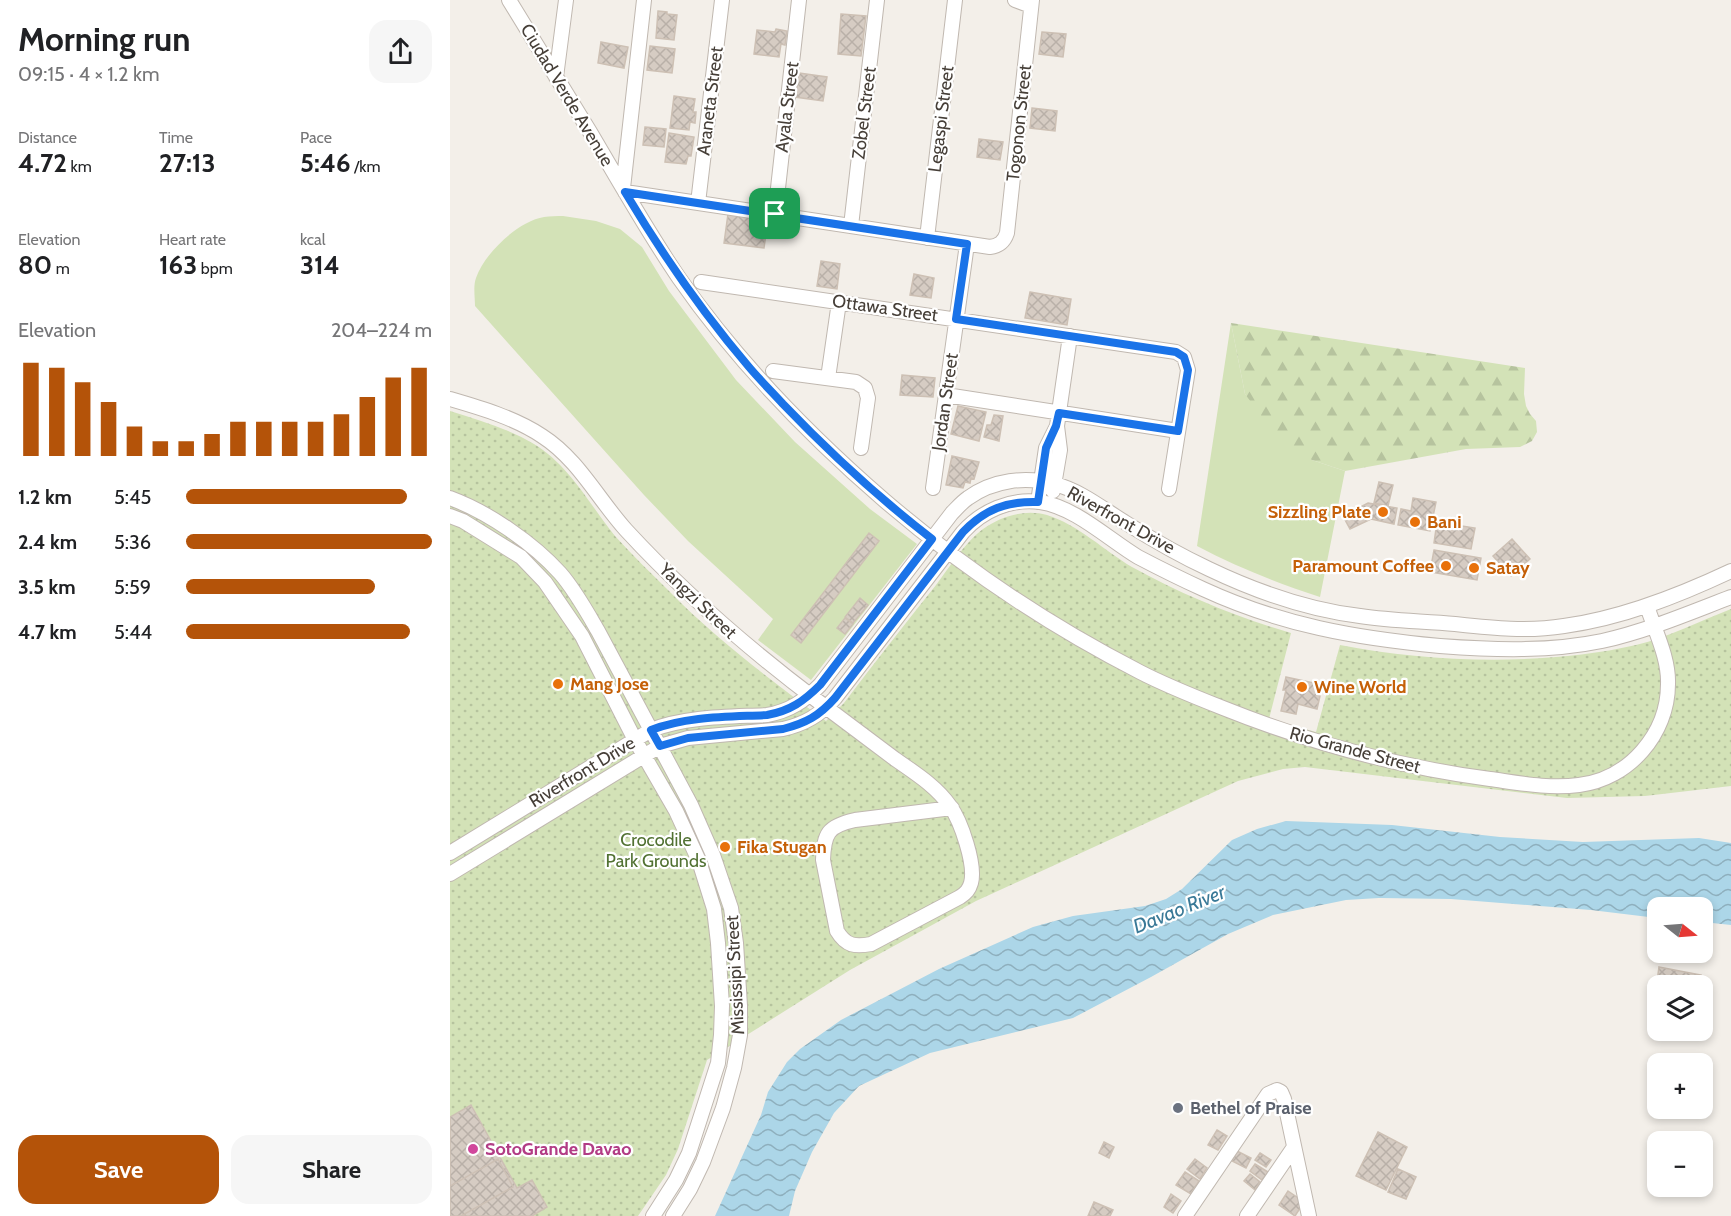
<!DOCTYPE html>
<html lang="en">
<head>
<meta charset="utf-8">
<style>
  :root { --surface:#fff; --page:#f6f6f6; --text:#202124; --muted:#757577; --accent:#b45309 }
  body { margin:0; font-family:Cabin,sans-serif; background:var(--page); color:var(--text); height:100vh; display:flex; flex-direction:column; font-size:22px; white-space:nowrap }
  * { box-sizing:border-box; margin:0 }
  p { font-size:20px; color:var(--muted) }
  .icon { flex:none; width:33px; height:33px; fill:none; stroke:currentColor; stroke-width:2; stroke-linecap:round; stroke-linejoin:round }
  .map { position:relative; flex:1; overflow:hidden }
  .details { display:flex; flex-direction:column; background:var(--surface); width:450px }
  .details>* { flex:none }
  .needle { width:39px; rotate:107deg }
  .tools { position:absolute; left:1197px; top:897px; display:grid; gap:12px }
  .tools a { display:grid; place-items:center; width:66px; height:66px; border-radius:12px; background:var(--surface); box-shadow:0 3px 9px #0003; font-size:30px }
  .pin { position:absolute; display:grid; place-items:center; width:51px; height:51px; color:#fff; margin:-26px; border-radius:12px; box-shadow:0 3px 9px #0006 }
  .round { display:grid; place-items:center; flex:none; width:63px; height:63px; border-radius:18px; background:var(--page) }
  .summary { display:flex; align-items:center; justify-content:space-between; height:102px; padding:0 18px }
  h1 { font-size:33px; font-weight:800; line-height:45px }
  .metrics { display:grid; grid-template-columns:repeat(3,1fr); gap:9px; height:102px; padding:6px 18px }
  .metrics div { display:grid; align-content:center }
  .metrics b { font-size:26px; font-weight:800 }
  .metrics small { font-size:16px; font-weight:400 }
  .metrics p { font-size:16px }
  .chart { height:168px; padding:12px 18px }
  .chart p { display:flex; justify-content:space-between }
  .chart svg { width:100%; height:108px; margin-top:6px; stroke:var(--accent); stroke-width:6 }
  .cta { display:flex; gap:12px; margin-top:auto; padding:12px 18px }
  .cta a { flex:1; height:69px; border-radius:18px; background:var(--accent); color:#fff; font-size:24px; font-weight:800; line-height:69px; text-align:center }
  .cta a+a { background:var(--page); color:var(--text) }
  ul { padding:0 18px; list-style:none; font-size:20px }
  li { display:grid; grid-template-columns:96px 72px 1fr; align-items:center; height:45px }
  li i { height:15px; border-radius:8px; background:var(--accent) }
  main { display:flex; flex:1; min-height:0 }
  .map>svg:first-child { display:block }
  .green { fill:#d3e2b7 }
  .forest { fill:url(#forest-firs) }
  .park { fill:url(#park-dots) }
  .water { fill:url(#water-waves) }
  .building { fill:url(#building-cross-hatch); stroke:#cdc0b4; stroke-width:1.5 }
  .lines { fill:none; stroke-linecap:round; stroke-linejoin:round }
  .minor-casing { stroke:#c0b8b0; stroke-width:16 }
  .minor { stroke:#fff; stroke-width:14 }
  .route-casing { stroke:#fff; stroke-width:12 }
  .route { stroke:#1a73e8; stroke-width:8 }
  .food-dot { fill:#e8710a; stroke:#fff; stroke-width:2 }
  .worship-dot { fill:#6b7280; stroke:#fff; stroke-width:2 }
  .hotel-dot { fill:#d1479c; stroke:#fff; stroke-width:2 }
  .labels { text-anchor:middle; stroke-width:4.5; stroke-linejoin:round; paint-order:stroke }
  .street-label { font-size:18px; fill:#463f38; stroke:#fff }
  .food-label { font-size:18px; font-weight:bold; fill:#c56008; stroke:#fff; text-anchor:start }
  .park-label { font-size:18px; fill:#517132; stroke:#fff }
  .worship-label { font-size:18px; font-weight:bold; fill:#5b616d; stroke:#fff; text-anchor:start }
  .hotel-label { font-size:18px; font-weight:bold; fill:#b23c85; stroke:#fff; text-anchor:start }
  .water-label { font-size:20px; font-style:italic; fill:#397997; stroke:#fff }
</style>
</head>
<body>
<main>
<section class="details">
<div class="summary"><div><h1>Morning run</h1><p>09:15 · 4 × 1.2 km</p></div><a class="round"><svg class="icon" aria-label="share" viewBox="0 0 24 24"><path d="M12 15V3M7 8l5-5 5 5M5 13v7h14v-7"/></svg></a></div>
<div class="metrics">
<div><p>Distance</p><b>4.72<small> km</small></b></div>
<div><p>Time</p><b>27:13</b></div>
<div><p>Pace</p><b>5:46<small> /km</small></b></div>
</div>
<div class="metrics">
<div><p>Elevation</p><b>80<small> m</small></b></div>
<div><p>Heart rate</p><b>163<small> bpm</small></b></div>
<div><p>kcal</p><b>314</b></div>
</div>
<div class="chart"><p><span>Elevation</span>204–224 m</p>
<svg viewBox="0 0 160 44" preserveAspectRatio="none"><path d="M5 44V6M15 44V8M25 44V14M35 44V22M45 44V32M55 44V38M65 44V38M75 44V35M85 44V30M95 44V30M105 44V30M115 44V30M125 44V27M135 44V20M145 44V12M155 44V8"/></svg>
</div>
<ul>
<li><b>1.2 km</b>5:45<i style="width:90%"></i></li>
<li><b>2.4 km</b>5:36<i style="width:100%"></i></li>
<li><b>3.5 km</b>5:59<i style="width:77%"></i></li>
<li><b>4.7 km</b>5:44<i style="width:91%"></i></li>
</ul>
<div class="cta"><a>Save</a><a>Share</a></div>
</section>
<div class="map">
<svg width="1281" height="1216" viewBox="0 0 1281 1216">
  <defs>
    <pattern id="forest-firs" width="22" height="20" patternUnits="userSpaceOnUse" patternTransform="scale(1.5)"><rect width="22" height="20" fill="#d3e2b7"/><path d="M5 1l3.5 6h-7zM16 11l3.5 6h-7z" fill="#b6c39e"/></pattern>
    <pattern id="park-dots" width="8" height="8" patternUnits="userSpaceOnUse" patternTransform="scale(1.5)"><rect width="8" height="8" fill="#d3e2b7"/><path d="M2 2h.1M6 6h.1" fill="none" stroke="#b6c39e" stroke-width="1.8" stroke-linecap="round"/></pattern>
    <pattern id="water-waves" width="16" height="10" patternUnits="userSpaceOnUse" patternTransform="scale(1.5)"><rect width="16" height="10" fill="#acd6e8"/><path d="M0 5q4-4 8 0t8 0" fill="none" stroke="#8eafbd"/></pattern>
    <pattern id="building-cross-hatch" width="8" height="8" patternUnits="userSpaceOnUse" patternTransform="scale(1.5)"><rect width="8" height="8" fill="#d6ccc3"/><path d="M0 0l8 8M0 8l8-8" fill="none" stroke="#b9b0a8"/></pattern>
  </defs>
  <rect width="100%" height="100%" fill="#f3efe9"/>
  <!-- green -->
  <path class="green" d="M113 216 146 221 170 229 192 247 219 291 286 380 345 442 420 509 467 544 361 680 308 640 323 619 238 541 194 495 25 306C25 298 23 286 26 278 34 254 68 221 94 217 100 216 107 216 113 216Z
    M781 323 795 394 862 460 895 471 870 597C827 583 787 567 747 546Z"/>
  <!-- forest -->
  <path class="forest" d="M781 323 1075 368 1074 394 1076 406 1080 414 1086 421 1087 432 1082 441 1070 447 1016 449 895 471 862 460 830 441 795 394Z"/>
  <!-- park -->
  <path class="park" d="M0 411C29 420 59 429 84 444 119 465 140 505 165 536 182 555 201 573 219 591 267 640 322 681 376 721L394 703C424 663 455 624 486 585 499 568 516 541 533 529 551 516 575 509 597 515 627 524 655 551 682 567 733 595 786 617 841 633L819 719 866 732 890 645C981 663 1095 666 1186 645 1219 637 1250 621 1281 609V786L1195 796 1117 798 855 767 833 769 788 781 526 901 400 970 257 1060 228 1149 216 1175 188 1216H82L97 1207 82 1180 67 1188 22 1106 0 1117Z"/>
  <!-- water -->
  <path class="water" d="M836 821 942 825 1050 837 1133 842 1249 838 1281 843V925L1253 922 1252 908H1208L1207 918 1141 910 1001 899 929 898 896 900 823 915 778 934 701 977 623 1018 480 1053 409 1086 384 1113 362 1152 345 1191 339 1216H265L311 1115 318 1092 337 1062 350 1049 391 1020 489 969 583 927 623 916 695 906 716 899 732 889 782 840 807 829Z"/>
  <!-- building -->
  <path class="building" d="M208 11 217 12V14L227 15 224 40 206 38Z
    M391 14 416 16 411 56 388 54Z
    M326 29 337 31 335 45 331 44 329 57 304 54 307 30 325 32Z
    M592 32 616 34 613 57 589 54Z
    M151 42 178 47 174 68 148 63Z
    M200 46 225 49 222 73 197 70Z
    M349 73 377 77 373 101 345 97Z
    M224 96 245 99 243 112H246L245 123 240 122 239 130 220 128Z
    M582 108 607 111 605 131 580 128Z
    M195 127 216 129 214 147 193 145Z
    M219 133 244 137 241 156H238L236 164 215 162Z
    M529 139 553 142 550 160 527 157Z
    M278 214 318 219 314 248 274 243Z
    M371 261 390 264 387 289 367 286Z
    M464 274 484 278 481 298 460 295Z
    M580 292 621 299 617 325 575 318Z
    M452 375 485 378 483 397 450 395Z
    M508 406 536 412 529 441 501 434Z
    M544 415 553 416 549 441 534 437 537 425H541Z
    M502 456 529 462 524 479 521 478 520 483 515 482 513 488 496 485Z
    M929 482 943 485 938 506 924 503Z
    M963 498 986 502 980 531 948 525 951 509 961 511Z
    M918 503 947 508 944 524 921 519 900 529 893 516Z
    M987 522 1025 528 1021 549 984 543Z
    M419 533 429 541 351 643 341 635Z
    M1062 539 1080 559 1061 576 1043 556Z
    M984 550 1031 558 1027 580 980 572Z
    M410 598 418 605 403 623 395 617Z
    M395 618 403 624 395 634 387 628Z
    M836 677 869 684 867 695 870 696 867 709 848 704 846 714 831 711 836 690H833Z
    M1209 967 1251 975 1247 986H1208L1206 989Z
    M21 1105 67 1188 82 1180 97 1207 82 1216H0V1117Z
    M767 1130 777 1136 768 1150 758 1145Z
    M928 1132 957 1147 936 1190 906 1176Z
    M654 1142 664 1147 659 1158 649 1153Z
    M787 1151 801 1158 796 1168 782 1161Z
    M810 1153 821 1160 816 1167 805 1160Z
    M48 1159 63 1187 11 1216H0V1186Z
    M745 1159 757 1168 750 1179 737 1169Z
    M805 1164 818 1172 812 1180 800 1171Z
    M948 1169 966 1177 956 1199 938 1192Z
    M735 1172 749 1181 741 1194 726 1185Z
    M800 1174 810 1182 805 1190 794 1181Z
    M838 1191 854 1202 845 1216 829 1205Z
    M721 1194 731 1201 723 1213 714 1207Z
    M644 1202 663 1210 660 1216H638Z"/>
  <g class="lines">
    <!-- minor casing -->
    <g class="minor-casing">
      <path id="minor" d="M59 0C86 44 113 88 140 132 169 181 197 231 229 278 286 360 359 435 434 500 512 567 598 625 690 672 717 686 745 697 773 708 858 742 948 767 1040 779 1069 783 1099 789 1129 785 1179 779 1218 734 1218 684 1219 658 1205 631 1197 606
        M565 0 581 6
        M106 77 116 0
        M173 188 194 0
        M175 192 540 247C549 246 554 242 557 233L582 0
        M248 203 272 0
        M325 215 349 0
        M401 226 427 0
        M477 238 505 0
        M251 282 726 352 734 357 738 370 719 489
        M323 371 406 382 415 388 418 398 411 448
        M378 378 389 302
        M496 395 728 431
        M0 399C31 408 65 418 92 436 128 459 148 499 176 530 235 594 300 650 369 702 394 721 420 740 445 759 465 773 486 786 500 806 511 821 526 865 521 883 519 890 516 893 510 897L421 944C405 947 396 946 387 931L373 860C374 833 378 826 405 820L502 808
        M483 488 517 244
        M603 491 610 450 607 426 620 336
        M0 498C38 512 83 543 110 573 125 590 137 612 148 631L241 805 263 855 281 908 286 943 290 1006V1035L284 1068 273 1108 253 1162 240 1189 223 1216
        M588 502 596 448 606 428
        M0 516 13 521 71 557 95 582 132 636 185 740 226 811 249 861 264 909 268 943 272 1006 271 1035 268 1063 239 1153 226 1180 203 1216
        M0 853 201 730C238 716 279 717 317 715 340 711 354 701 370 685L502 513C507 508 512 502 518 498 543 480 575 476 605 484 631 491 653 509 676 523 703 540 731 556 759 569 805 591 860 610 910 616 942 621 974 621 1005 624 1042 628 1077 632 1114 626 1172 618 1228 596 1281 571
        M0 874 210 746 238 738 333 729C355 724 370 715 385 698L513 532C532 511 560 498 590 502 625 507 658 539 688 557 709 568 731 579 753 589 831 625 905 638 990 646 1044 650 1099 652 1152 641 1197 631 1239 613 1281 597
        M735 1216 818 1094 827 1090 831 1092 834 1099 859 1216
        M797 1216 844 1147"/>
    </g>
    <!-- minor -->
    <use href="#minor" class="minor"/>
  </g>
  <g class="lines">
    <!-- route casing -->
    <g class="route-casing">
      <path id="route" d="M175 192 517 244 506 319 726 352 734 357 738 370 728 431 609 413 606 426 596 448 588 502C557 501 535 509 513 532L385 698C369 716 356 723 333 729L238 738 210 746 201 730C238 716 278 717 317 715 340 711 354 701 370 685L482 539C429 498 379 452 333 404 322 392 310 380 299 367 252 312 212 254 175 192Z"/>
    </g>
    <!-- route -->
    <use href="#route" class="route"/>
  </g>
  <!-- markers -->
  <g class="food-dot">
    <circle cx="933" cy="512" r="6"/>
    <circle cx="965" cy="522" r="6"/>
    <circle cx="996" cy="566" r="6"/>
    <circle cx="1024" cy="568" r="6"/>
    <circle cx="108" cy="684" r="6"/>
    <circle cx="852" cy="687" r="6"/>
    <circle cx="275" cy="847" r="6"/>
  </g>
  <circle class="worship-dot" cx="728" cy="1108" r="6"/>
  <circle class="hotel-dot" cx="23" cy="1149" r="6"/>
  <g class="labels">
    <!-- street labels -->
    <g class="street-label">
      <text transform="translate(117 95) rotate(59)" y="6">Ciudad Verde Avenue</text>
      <text transform="translate(260 101) rotate(-83)" y="6">Araneta Street</text>
      <text transform="translate(337 107) rotate(-83)" y="6">Ayala Street</text>
      <text transform="translate(414 113) rotate(-83)" y="6">Zobel Street</text>
      <text transform="translate(491 119) rotate(-83)" y="6">Legaspi Street</text>
      <text transform="translate(569 123) rotate(-84)" y="6">Togonon Street</text>
      <text transform="translate(435 308) rotate(8)" y="6">Ottawa Street</text>
      <text transform="translate(495 402) rotate(-82)" y="6">Jordan Street</text>
      <text transform="translate(671 520) rotate(29)" y="6">Riverfront Drive</text>
      <text transform="translate(248 601) rotate(44)" y="6">Yangzi Street</text>
      <text transform="translate(905 750) rotate(15)" y="6">Rio Grande Street</text>
      <text transform="translate(132 772) rotate(-31)" y="6">Riverfront Drive</text>
      <text transform="translate(285 975) rotate(-93)" y="6">Mississipi Street</text>
    </g>
    <!-- food labels -->
    <g class="food-label">
      <text x="921" y="518" text-anchor="end">Sizzling Plate</text>
      <text x="977" y="528">Bani</text>
      <text x="984" y="572" text-anchor="end">Paramount Coffee</text>
      <text x="1036" y="574">Satay</text>
      <text x="120" y="690">Mang Jose</text>
      <text x="864" y="693">Wine World</text>
      <text x="287" y="853">Fika Stugan</text>
    </g>
    <!-- park labels -->
    <g class="park-label">
      <text x="206" y="846">Crocodile<tspan x="206" dy="21">Park Grounds</tspan></text>
    </g>
    <!-- worship labels -->
    <g class="worship-label">
      <text x="740" y="1114">Bethel of Praise</text>
    </g>
    <!-- hotel labels -->
    <g class="hotel-label">
      <text x="35" y="1155">SotoGrande Davao</text>
    </g>
    <!-- water labels -->
    <g class="water-label">
      <text transform="translate(729 909) rotate(-22)" y="7">Davao River</text>
    </g>
  </g>
</svg>
<div class="tools">
<a><svg class="needle" viewBox="-14 -14 28 28"><path d="M0-13l5 13h-10z" fill="#e53935"/><path d="M0 13l5-13h-10z" fill="#757577"/></svg></a>
<a><svg class="icon" aria-label="layers" viewBox="0 0 24 24"><path d="M12 4l9 5-9 5-9-5zM3 14l9 5 9-5"/></svg></a>
<a>+</a>
<a>−</a>
</div>
<div class="pin" style="left:325px;top:214px;background:#1e9e55"><svg class="icon" aria-label="arrive" viewBox="0 0 24 24"><path d="M6 21V4h12l-3 4 3 4H6"/></svg></div>
</div>
</main>
</body>
</html>
